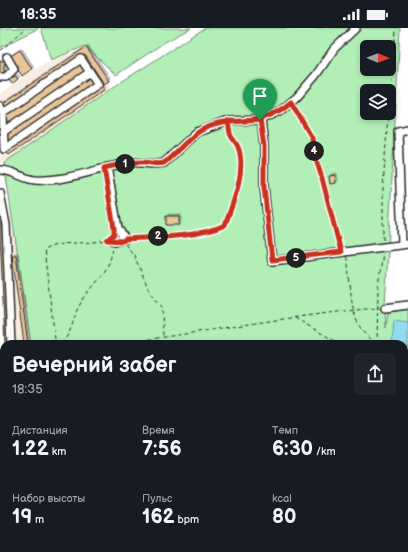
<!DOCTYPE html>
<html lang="ru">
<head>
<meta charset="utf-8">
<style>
  :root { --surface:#171b24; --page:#20242c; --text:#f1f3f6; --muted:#9ea1a6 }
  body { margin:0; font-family:"Balsamiq Sans",sans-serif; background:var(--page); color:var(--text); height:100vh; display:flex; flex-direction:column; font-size:15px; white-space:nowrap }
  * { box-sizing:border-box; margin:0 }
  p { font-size:13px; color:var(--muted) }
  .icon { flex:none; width:22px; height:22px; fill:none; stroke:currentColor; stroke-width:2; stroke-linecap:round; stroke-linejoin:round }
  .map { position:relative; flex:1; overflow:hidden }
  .drawer { position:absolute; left:0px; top:312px; width:408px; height:212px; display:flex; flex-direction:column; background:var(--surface); border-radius:12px 12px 0 0; box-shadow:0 2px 6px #0003 }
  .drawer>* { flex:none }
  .needle { width:26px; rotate:91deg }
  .controls { position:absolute; left:360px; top:12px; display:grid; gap:8px }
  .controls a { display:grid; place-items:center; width:36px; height:36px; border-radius:6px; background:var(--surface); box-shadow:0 2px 6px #0003; font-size:20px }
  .pin { position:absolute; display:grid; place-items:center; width:34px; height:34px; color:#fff; margin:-41px -17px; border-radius:50% 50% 50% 0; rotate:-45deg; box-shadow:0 0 4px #0007 }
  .pin .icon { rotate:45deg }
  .km { position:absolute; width:20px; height:20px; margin:-10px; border-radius:50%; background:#222; color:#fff; font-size:11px; line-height:20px; text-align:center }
  .round { display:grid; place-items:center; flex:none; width:42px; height:42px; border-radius:6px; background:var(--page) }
  .head { display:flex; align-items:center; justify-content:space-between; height:68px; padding:0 12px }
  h1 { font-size:22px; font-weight:800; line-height:30px }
  .stats { display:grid; grid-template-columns:repeat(3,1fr); gap:6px; height:68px; padding:4px 12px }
  .stats div { display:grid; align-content:center }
  .stats b { font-size:20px; font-weight:800 }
  .stats small { font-size:11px; font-weight:400 }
  .stats p { font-size:11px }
  .status { display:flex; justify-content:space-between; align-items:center; height:28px; padding:0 20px; background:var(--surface); direction:ltr }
  .status svg { height:11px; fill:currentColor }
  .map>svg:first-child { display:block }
  .built { fill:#f8ede0 }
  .green { fill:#b1efb6; stroke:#6e8d70; fill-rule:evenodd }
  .water { fill:#92dcf3; stroke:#6995a3 }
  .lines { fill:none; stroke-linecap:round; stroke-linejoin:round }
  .stream { stroke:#6995a3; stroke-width:1.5 }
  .building { fill:#e8c499; stroke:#2b2b2b; filter:url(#shadow) }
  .minor-casing { stroke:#2b2b2b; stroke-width:10 }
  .path { stroke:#2b2b2b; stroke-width:1; stroke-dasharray:4 3; stroke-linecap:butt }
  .minor { stroke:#fff; stroke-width:7 }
  .route-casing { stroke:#fff; stroke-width:8 }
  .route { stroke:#c8321e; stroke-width:5 }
</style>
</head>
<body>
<div class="status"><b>18:35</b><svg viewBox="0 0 49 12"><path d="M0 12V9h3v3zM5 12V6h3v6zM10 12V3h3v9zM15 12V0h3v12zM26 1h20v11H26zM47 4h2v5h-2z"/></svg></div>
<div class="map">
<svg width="408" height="524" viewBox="0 0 408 524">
  <defs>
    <filter id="shadow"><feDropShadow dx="2" dy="-2" stdDeviation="0" flood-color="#0004"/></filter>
  </defs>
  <rect width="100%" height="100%" fill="#fff"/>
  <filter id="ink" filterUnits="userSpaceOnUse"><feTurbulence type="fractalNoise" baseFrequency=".025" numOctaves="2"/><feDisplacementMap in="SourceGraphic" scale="8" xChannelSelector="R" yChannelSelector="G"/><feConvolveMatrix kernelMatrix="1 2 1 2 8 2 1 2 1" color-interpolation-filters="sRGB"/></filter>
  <g filter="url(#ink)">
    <!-- built -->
    <path class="built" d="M86 19 112 60 4 135 0 134V66L38 39Z
      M11 189 31 316H4L0 192Z
      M132 520H321L322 524H131Z"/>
    <!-- green -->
    <path class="green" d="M0 0H39L0 20Z
      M41 0H191L165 14 116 47 85 18 51 32Z
      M205 0H400L385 280 386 300 388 284 408 281V434H404V316H31L4 135 112 60ZM367 19H389V41H367ZM367 63H389V85H367Z
      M0 376H4V445L0 443Z"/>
    <!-- water -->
    <path class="water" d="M394 293 408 295V319L404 318V316H392Z"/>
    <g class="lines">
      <!-- stream -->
      <path class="stream" d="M45 520 46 524"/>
    </g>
    <!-- building -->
    <path class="building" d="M86 19 109 53 104 56 85 27 7 80 3 75Z
      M20 22 32 41 22 48 9 29Z
      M0 33H6V36H4V47H0Z
      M81 36 86 43 11 95 6 88Z
      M15 48 18 51 12 56 9 52Z
      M89 48 95 56 8 116 5 112 8 110 5 106Z
      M102 58 104 62 9 127 6 124Z
      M335 147 336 155 330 156 329 148Z
      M166 188H179V197H166Z
      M4 193 9 316H5L0 208V194Z
      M12 227H16L28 316H24Z
      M404 519H408V524H404Z
      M12 520H23V524H14Z
      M373 520H384L381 524H377Z"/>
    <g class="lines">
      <!-- minor casing -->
      <g class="minor-casing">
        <path id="minor" d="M0 49H6L14 41 7 29
          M0 78 3 85 4 121 98 56 81 31 3 85
          M261 92 264 118V159L272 233 408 216
          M3 104 90 44
          M107 139 118 200 125 211 114 213
          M0 142C13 142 23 151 35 152 66 154 98 140 128 135 140 133 153 138 164 135L197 104 206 101 228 93 261 92 280 83 297 69 316 47 334 21 356 0
          M0 165 6 197 11 316
          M402 217 398 103 408 101
          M385 280 408 277
          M0 331H4
          M404 438H408
          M0 446 4 447
          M0 454H4
          M4 468H0L1 486H4
          M26 520V524
          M49 520 50 524
          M92 520V524
          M327 520V524
          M100 524H111V520
          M385 524 389 520"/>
      </g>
      <!-- path -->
      <path class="path" d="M0 23 26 0
        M389 63 393 51 396 0
        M294 80 312 110 315 132 322 150 339 218
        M132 211C161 208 197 210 225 197 233 175 247 143 238 119 235 112 230 108 229 100
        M383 212V160L388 85
        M125 216 134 227 148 260 162 279 163 310
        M346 229C349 234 348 242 349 248 353 276 350 297 376 316
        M295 290 340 316
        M60 316 55 311 44 222C62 211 88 218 108 211
        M62 316C65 311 69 306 71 300 74 293 75 286 78 280 91 255 109 249 113 219
        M114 316C202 305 290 287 379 280
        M377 316 378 258 383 225
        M0 354 4 369
        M0 357 1 336
        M404 392 408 394
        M404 414 408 411
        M404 431H408
        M404 448 408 447
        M125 520 126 524"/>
      <!-- minor -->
      <use href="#minor" class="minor"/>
    </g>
  </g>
  <g class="lines" filter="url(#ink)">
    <!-- route casing -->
    <g class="route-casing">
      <path id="route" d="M260 92C239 94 215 92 197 105 185 114 175 126 164 135 157 137 153 135 145 134 131 133 117 137 104 140L114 200V206L107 212 123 213 125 211C155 209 197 210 225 197 233 175 247 142 238 119 237 115 233 112 231 108 229 104 229 98 228 93 254 94 271 91 291 74L312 110 316 132 322 150 341 224 272 232 264 159V118L260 92"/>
    </g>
    <!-- route -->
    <use href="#route" class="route"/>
  </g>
</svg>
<div class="controls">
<a><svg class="needle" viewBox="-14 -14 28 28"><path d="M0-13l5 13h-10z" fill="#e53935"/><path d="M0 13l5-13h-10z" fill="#9ea1a6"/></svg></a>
<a><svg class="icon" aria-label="layers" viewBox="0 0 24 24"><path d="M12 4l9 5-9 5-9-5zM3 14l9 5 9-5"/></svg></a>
</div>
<div class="pin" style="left:260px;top:92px;background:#1e9e55"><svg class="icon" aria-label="arrive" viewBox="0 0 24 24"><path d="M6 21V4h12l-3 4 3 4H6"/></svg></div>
<b class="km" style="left:125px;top:136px">1</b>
<b class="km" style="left:158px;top:208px">2</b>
<b class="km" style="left:314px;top:123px">4</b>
<b class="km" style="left:296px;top:230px">5</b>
<section class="drawer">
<div class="head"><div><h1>Вечерний забег</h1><p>18:35</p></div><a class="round"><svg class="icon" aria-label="share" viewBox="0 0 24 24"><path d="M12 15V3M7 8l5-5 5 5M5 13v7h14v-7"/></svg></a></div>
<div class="stats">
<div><p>Дистанция</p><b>1.22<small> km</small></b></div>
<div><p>Время</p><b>7:56</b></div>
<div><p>Темп</p><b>6:30<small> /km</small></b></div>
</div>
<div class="stats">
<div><p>Набор высоты</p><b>19<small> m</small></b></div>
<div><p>Пульс</p><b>162<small> bpm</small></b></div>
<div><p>kcal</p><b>80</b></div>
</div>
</section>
</div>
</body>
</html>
